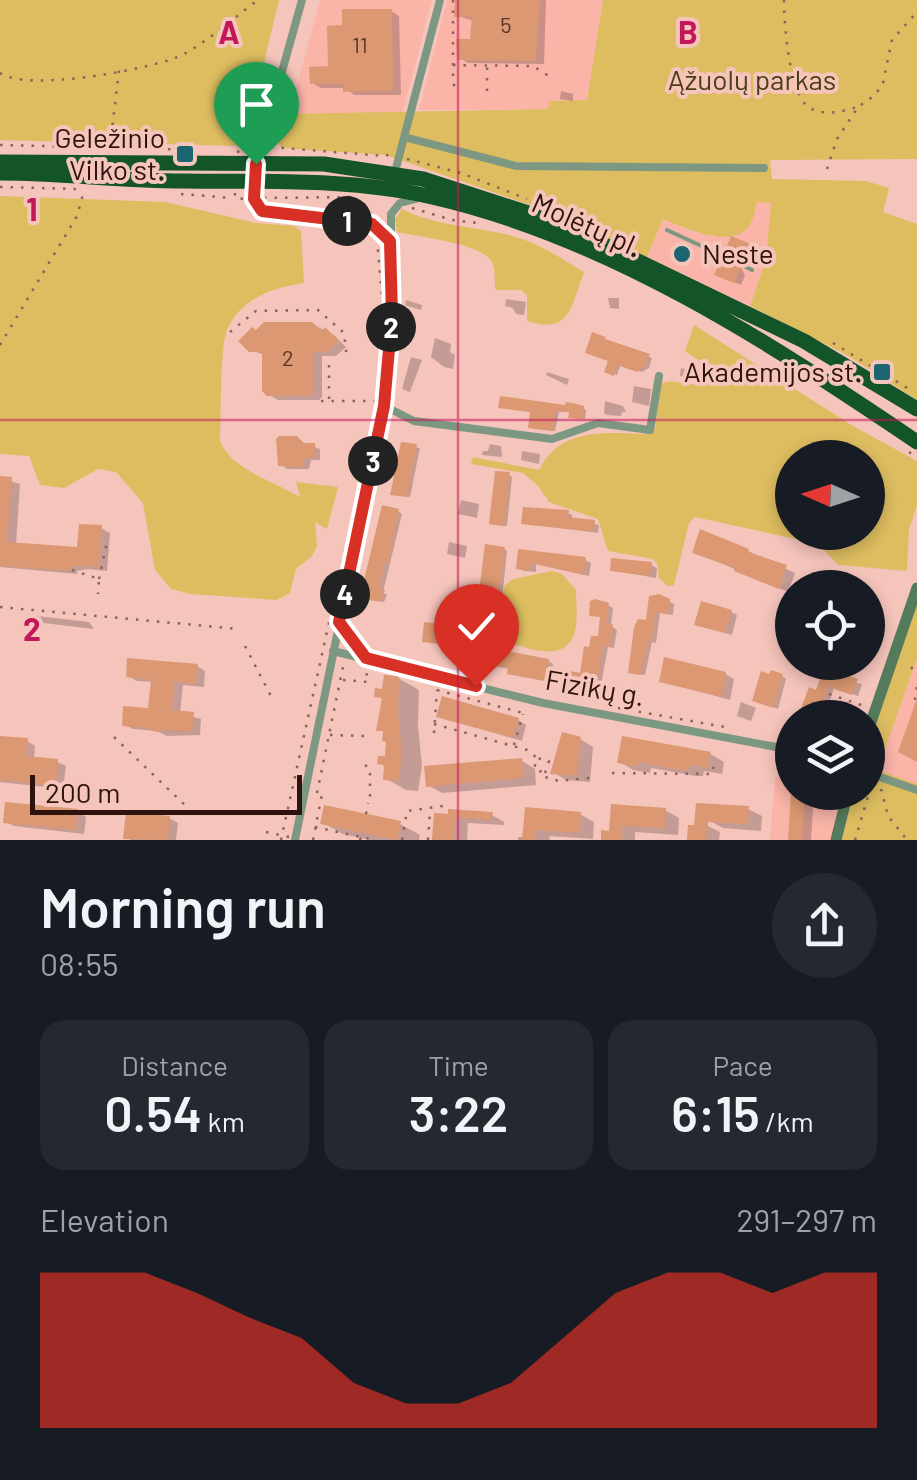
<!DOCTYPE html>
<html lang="en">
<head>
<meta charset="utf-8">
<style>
  :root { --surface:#171b24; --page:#242831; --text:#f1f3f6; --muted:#9ea1a6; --accent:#d93025 }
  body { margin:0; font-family:Barlow,sans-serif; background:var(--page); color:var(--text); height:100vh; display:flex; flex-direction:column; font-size:38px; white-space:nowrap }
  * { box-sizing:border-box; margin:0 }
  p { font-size:32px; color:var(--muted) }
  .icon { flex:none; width:55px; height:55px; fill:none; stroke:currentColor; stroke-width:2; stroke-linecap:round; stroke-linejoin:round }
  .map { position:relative; height:840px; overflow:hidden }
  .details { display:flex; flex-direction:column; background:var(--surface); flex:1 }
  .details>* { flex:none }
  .needle { width:65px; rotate:273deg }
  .controls { position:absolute; left:775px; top:440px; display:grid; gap:20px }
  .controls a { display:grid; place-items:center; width:110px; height:110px; border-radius:50%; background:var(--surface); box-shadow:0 5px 15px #0003; font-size:50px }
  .scale { position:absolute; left:30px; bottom:25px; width:272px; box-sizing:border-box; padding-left:10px; border:5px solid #2e120d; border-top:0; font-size:28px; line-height:35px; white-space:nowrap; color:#2e120d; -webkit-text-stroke:8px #f5c4bb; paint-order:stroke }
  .pin { position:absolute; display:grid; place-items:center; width:85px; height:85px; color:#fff; margin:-102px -42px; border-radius:50% 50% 50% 0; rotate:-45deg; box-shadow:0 0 10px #0007 }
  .pin .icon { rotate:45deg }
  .km { position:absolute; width:50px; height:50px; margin:-25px; border-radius:50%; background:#222; color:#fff; font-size:28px; line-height:50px; text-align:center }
  .round { display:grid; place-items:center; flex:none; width:105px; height:105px; border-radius:52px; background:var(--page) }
  .overview { display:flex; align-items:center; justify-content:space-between; height:170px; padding:0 40px }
  h1 { font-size:55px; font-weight:600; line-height:75px }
  .stats { display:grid; grid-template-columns:repeat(3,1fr); gap:15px; height:170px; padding:10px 40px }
  .stats div { display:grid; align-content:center; border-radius:25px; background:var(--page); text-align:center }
  .stats b { font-size:50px; font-weight:600 }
  .stats small { font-size:28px; font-weight:400 }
  .stats p { font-size:28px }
  .chart { height:280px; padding:20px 40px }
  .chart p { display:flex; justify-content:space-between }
  .chart svg { width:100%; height:180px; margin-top:10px; fill:var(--accent); opacity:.7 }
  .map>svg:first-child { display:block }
  .built { fill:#fab4a8 }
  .green { fill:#ddbd60; fill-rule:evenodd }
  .shadow { fill:#0003 }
  .building { fill:#db9872 }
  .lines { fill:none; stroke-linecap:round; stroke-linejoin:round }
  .path { stroke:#89635c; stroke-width:2.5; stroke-dasharray:2.5 8; stroke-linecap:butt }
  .lane { stroke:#7d9882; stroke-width:4 }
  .street { stroke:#7d9882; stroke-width:8 }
  .secondary { stroke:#547b5c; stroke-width:11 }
  .highway { stroke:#145429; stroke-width:15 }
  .route-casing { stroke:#fff; stroke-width:20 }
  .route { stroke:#d93025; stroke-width:12 }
  .grid { fill:none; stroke:#c2185b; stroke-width:2.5; stroke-opacity:0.55 }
  .poi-dot { fill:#1c6672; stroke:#f5c4bb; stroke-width:4 }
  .labels { text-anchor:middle; stroke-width:8; stroke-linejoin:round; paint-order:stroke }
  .number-label { font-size:22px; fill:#593426 }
  .park-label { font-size:28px; fill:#4b3e16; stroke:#f5c4bb }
  .poi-label { font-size:28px; fill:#2e120d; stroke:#f5c4bb; text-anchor:end }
  .street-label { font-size:28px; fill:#2e120d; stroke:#f5c4bb }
  .grid-label { font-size:32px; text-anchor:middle; font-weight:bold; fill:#c2185b; stroke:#f5c4bb; stroke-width:8; stroke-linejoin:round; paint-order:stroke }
</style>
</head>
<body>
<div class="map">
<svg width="917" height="840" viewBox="0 0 917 840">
  <rect width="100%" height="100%" fill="#f5c4bb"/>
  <!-- built -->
  <path class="built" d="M320 0H432L402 114H298L296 90Z
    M447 0H603L587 100 549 101V109L419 110Z
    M757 202 772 203 771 226 766 259 750 306 647 257 663 219 690 231 714 237 738 234 751 224Z
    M917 658V784L878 771Z
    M775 777H792V792L843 793 831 840H770Z"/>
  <!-- green -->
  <path class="green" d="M0 0H279L252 112 239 146 0 140Z
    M603 0H917V159L770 160 772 179 866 181 889 188 883 212 917 224V400L845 354 750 306 766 259 771 203 757 202C755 209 754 220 749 226 732 250 684 228 663 219L647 257 536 207 386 155 282 148 277 142 283 114 548 109 549 101 587 100Z
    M0 196 165 202 256 223 294 226 301 231 304 283C273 287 240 299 227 330 220 346 221 418 220 440 228 468 274 481 300 497L296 482 338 487 327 529 315 522 317 546 312 556 296 569 290 593 277 600 190 594 171 589 155 570 143 503 116 472 98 469 64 488 40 485 29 456 0 454Z
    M402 209C439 228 483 226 522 239 544 246 565 261 584 272 571 306 571 335 527 321V295L521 290H496C493 281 497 267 490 259 476 243 419 237 397 232L395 219Z
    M694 325 853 426 917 461V505L909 530 907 571 838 565 824 550 800 540 695 517 689 523 674 585 668 586 659 578 657 563 653 559 608 551 598 519 549 502 538 486 523 473 471 464 473 457 539 470C561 426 607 433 649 434L655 429 661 384C674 377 688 388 702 383L707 371 704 364 685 351ZM792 458H868V532H792Z
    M552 571 562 574 576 590C576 603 578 618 575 631 567 667 519 646 497 638L492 616 499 613 505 585 513 579Z
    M917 603V658L878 770 917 784V840H841L854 793 868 792V748Z"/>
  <!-- shadow -->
  <path class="shadow" d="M468 0H546L544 64 468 63 460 58 471 41 475 21 457 16Z
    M391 11 399 16 401 95H354L346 88H321L312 83 331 69 345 28Z
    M561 91 573 94V101L560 99Z
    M750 246 756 250 750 263 741 267 745 275 741 285 723 277Z
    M682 249 691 253 687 262 678 258Z
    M608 298H619V309L610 308Z
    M506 299 526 302 524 315 516 314 513 308 505 306Z
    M406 300 422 305 421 310 405 305Z
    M312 324 334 335 346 347 336 356H322V397L319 400H278L268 394 264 355 251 350 257 333Z
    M594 335 652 358 649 368 642 372 621 364 617 375 607 371 611 361Z
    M435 338 451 344 450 352 455 355 453 369 444 367 431 357Z
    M411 357 422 360 410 392 402 389Z
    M681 368 699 373 697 380 680 376Z
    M547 372 569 379 567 385 546 375Z
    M634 386 651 389 649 406 632 402Z
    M605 401 623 406 626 412H622L621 416 607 415 604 413Z
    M501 407 583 408 586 410 585 419 574 418 571 412H559L555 431 534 429 530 427 532 412Z
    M304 443 320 449V460H311L309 469H287L281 465Z
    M490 444 501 446 502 457 482 455 483 451H488Z
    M403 445 420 448 410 497 393 494Z
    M522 451 540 454 539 464 521 460Z
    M509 475 512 477 507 526 495 525 492 523Z
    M0 478 20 484 16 545 80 549 101 528 110 533 107 571 88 569 77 571V574L0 567Z
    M461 500 479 504 477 518 458 514Z
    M398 511 402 514 383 592 387 595 384 602 368 600 364 598Z
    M568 513 572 515V520L599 525 598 533 524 523Z
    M449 542 467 546 465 558 447 554Z
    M504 549 507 551 501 610 483 608Z
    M748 551 795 573 788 592 695 552Z
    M520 552 585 560 591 563 589 576 536 564V572L524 571 519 568Z
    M651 565 657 568 656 578 612 570Z
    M815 572 832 582 829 588 811 578Z
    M659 597 674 604 673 615 660 613 656 643 652 642 645 675 635 674Z
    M602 602 613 608 611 626 617 630 614 648 608 647 600 690 609 693V696L510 669 472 662 467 660 469 648 425 641 459 629 464 632 463 642 506 649 510 655 548 661 553 664 552 670 582 675 592 649 600 639 603 618 591 614Z
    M731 612 737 615 732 635 703 627Z
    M29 615 89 622 94 629 35 622Z
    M197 666 205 671 204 687 183 685 180 713 201 719 200 735 167 736 157 731 133 729 124 724 151 711 153 682 137 681 128 676Z
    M725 674 734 679 730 700 662 681Z
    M824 675 862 684 858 696 834 688 824 718H809L802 713 818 693Z
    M782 676 786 679 778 709 759 702Z
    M398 678 419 690 418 726 422 766 418 791 406 790 385 778 386 767 379 763 387 759 389 742 385 733 379 729 384 700 377 696Z
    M741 702 756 708 751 721 737 716Z
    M439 716 518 720 526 725 522 741Z
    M0 738 27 741 35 746 34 759 57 762 66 766 63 789 0 782Z
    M580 739 593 747 590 782 566 780 553 772Z
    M710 754 724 762 722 774 704 771 703 776H696L651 768 650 773 633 770 620 762Z
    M522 761 535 769 536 785 442 793 428 785Z
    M793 792H814L811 840H790Z
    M613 806 665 810 679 818 678 835 635 832V840H604L611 833Z
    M698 806 748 809 762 816 761 831 723 828 708 820V826L720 832 719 840H689L697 828Z
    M527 810 580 814 594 822 593 839 549 836 550 840H518V837H525Z
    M77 812 86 817 84 834 14 826 6 822Z
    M437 815H492L504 822V825L468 823 467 840H435Z
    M169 818 178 823 176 840H131L126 837Z
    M323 823 400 824 420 835 419 840H370L343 834Z"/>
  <!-- building -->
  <path class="building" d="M455 0H540L536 61 457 60 456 39H470L472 17H454Z
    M342 9H392L393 91 343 92V84H310L309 67 328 66 327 26 342 25Z
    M731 236 751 244 744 260 737 263 740 270 734 283 714 275 720 261 728 257 725 251Z
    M264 322H312L322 331 325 327 339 341 326 352H314V392L309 396H267L262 391V352H249L238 341 252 327 256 330Z
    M592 332 606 337 605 339 650 354 645 366 637 372 617 365 614 376 604 372 608 361 585 353Z
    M500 396 565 405 566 402 573 403 584 406 583 419 568 418 569 412 556 411 553 431 528 428 530 412 498 408Z
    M279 436H297L304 443H315V458H305L303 467 278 466 276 439Z
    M401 442 417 444 407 497 390 495Z
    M495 471 510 472 504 526 489 524Z
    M0 476 12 477 7 542 77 547 79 524 102 525 99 567 77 566 69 567V571L0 566Z
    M382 505 399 509 388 563 385 562 379 588 385 590 380 602 360 597Z
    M523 507 569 510 568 517 595 520 594 532 521 524Z
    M700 529 749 549 748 552 787 565 779 589 734 571 735 568 692 553Z
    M485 544 505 547 497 610 477 607Z
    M518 549 586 557 584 575 531 563 530 571 516 569Z
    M611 558 652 562 650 576 610 571Z
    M659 594 670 599 668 614 655 612 652 642 648 641 641 675 628 673 634 627 638 619 646 620 649 596Z
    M595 599 609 603 606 624H613L610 647 603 646 596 687 605 688 604 695 593 693V690L507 674 508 668 464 661 466 647 422 642 424 622 460 626 459 638 507 646 506 651 549 659 548 667 580 673 584 646 589 647 591 636H598L600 617 589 616 590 601Z
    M701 601 732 610 725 633 694 625Z
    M664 657 726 672 722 697 659 682Z
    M127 658 198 664 196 684 174 682 172 710 194 712 192 732 167 730 156 732 146 728 122 726 123 706 148 708 151 680 126 677Z
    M771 670 783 674 773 708 752 701 761 671 769 674Z
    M832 670 858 679 852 695 828 687 818 718 799 714 809 687 816 690 823 671 830 674Z
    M384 675 399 676 398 713 402 754 398 781 383 780 384 765 377 764 378 756H385L386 742 382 741 383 731H376L382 698 374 697 375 688 382 689Z
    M442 696 519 718 513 738 436 717Z
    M916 701H917V762L898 752Z
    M562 732 581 737 577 776 550 774Z
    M0 736 28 738 26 756 58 759 56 786 0 780Z
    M622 736 711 752 708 768 691 765 690 770H680L638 762 637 767 617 763Z
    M522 758 524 778 426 787 424 766Z
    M791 792H805L802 840H788Z
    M5 802 78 809 76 830 3 823Z
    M696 803 749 806 748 824 707 822 706 840H687L688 825H694Z
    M611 804 666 808 665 828 622 826 621 840H601V830L609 831Z
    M324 805 401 821 397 840 320 824Z
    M525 807 581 812 579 833 536 830V840H522Z
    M448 809 493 812 492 820 456 817 453 840H432L434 813 448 814Z
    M126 812 170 816 168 840 123 839Z"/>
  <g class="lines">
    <!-- path -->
    <path class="path" d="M453 0V83L457 91
      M784 0C784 22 789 97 810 108 824 116 842 112 857 107
      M453 65 533 66 552 78
      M0 73C28 92 143 70 175 58 198 50 237 15 258 0
      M487 91V67
      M0 145 199 150
      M110 146 119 70
      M271 147 385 156 391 154
      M237 152 253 147
      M407 159 461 173 527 199
      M827 169 837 139 858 107 875 95 883 83 892 40 917 12
      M0 187 78 189
      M235 193V198L246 199
      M181 194 233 198
      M264 198 351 197
      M339 202 367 216
      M412 208 452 220 477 223
      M377 239 382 296
      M230 332 256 311 318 310 344 333 347 359
      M833 343 912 391
      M0 345 77 216 84 191
      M329 399V358
      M321 401H378
      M909 452 917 457
      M72 570 99 579 98 594
      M99 579 107 542
      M0 607 239 629
      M346 632 359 649
      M245 646 273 700
      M911 667 917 674
      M343 680 368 682 366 670
      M437 690 523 713 524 708
      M829 694 864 706
      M915 700 917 685
      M618 708 725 727
      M434 724 527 750 537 758
      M434 733 437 690
      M330 735 364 736
      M114 737 187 807
      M514 745 523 714
      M365 765 370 769V804
      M545 773 549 761 537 758 534 769 545 773V777L559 781 590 778
      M612 773 712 774 714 764
      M881 789 888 816 907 840
      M317 793 344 662
      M366 814 368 803
      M315 827 375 840
      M266 832 289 837
      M281 840 345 550
      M313 840 322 794
      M360 840 362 833
      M402 840 407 811 450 805
      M428 840 430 812
      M855 840 871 786"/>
    <!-- lane -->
    <path class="lane" d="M667 230 723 256
      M742 265 752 270"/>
    <!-- street -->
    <path class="street" d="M404 137 516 166 764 168
      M256 165 302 0
      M395 172 440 0
      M255 179V202L267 213 373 225 390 241
      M384 406 414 421 552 439 598 423 650 430 659 376
      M333 651 543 703 792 750
      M868 773 917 790
      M295 840 384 406 391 315V214L400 203 415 199"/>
    <!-- secondary -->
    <path class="secondary" d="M868 731 917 588
      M836 840 848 792"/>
    <!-- highway -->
    <path class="highway" d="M0 162 324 164 423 179 559 223 804 341 917 409
      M0 173C61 173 121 181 182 181 265 182 350 178 432 197 608 237 769 342 917 442"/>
  </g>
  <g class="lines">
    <!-- route casing -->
    <g class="route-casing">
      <path id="route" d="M256 164 254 199 262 211 372 224 390 241 392 315 384 406 339 622 366 658 476 686"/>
    </g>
    <!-- route -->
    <use href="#route" class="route"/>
  </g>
  <!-- grid -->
  <path class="grid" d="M458 0V840M0 420H917"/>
  <!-- markers -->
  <g class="poi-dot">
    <rect x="175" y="144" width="20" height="20" rx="5"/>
    <circle cx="682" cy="254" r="10"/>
    <rect x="872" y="362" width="20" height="20" rx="5"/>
  </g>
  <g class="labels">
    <!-- number labels -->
    <g class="number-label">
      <text x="506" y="33">5</text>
      <text x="360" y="53">11</text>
      <text x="288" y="366">2</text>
    </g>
    <!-- park labels -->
    <g class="park-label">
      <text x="752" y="90">Ąžuolų parkas</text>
    </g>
    <!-- poi labels -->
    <g class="poi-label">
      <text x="165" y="148">Geležinio<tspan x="165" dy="32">Vilko st.</tspan></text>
      <text x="702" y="264" text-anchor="start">Neste</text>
      <text x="862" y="382">Akademijos st.</text>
    </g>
    <!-- street labels -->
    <g class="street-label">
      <text transform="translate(587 225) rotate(24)" y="10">Molėtų pl.</text>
      <text transform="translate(595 688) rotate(10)" y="10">Fizikų g.</text>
    </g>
  </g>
  <g class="grid-label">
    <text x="229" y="44">A</text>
    <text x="688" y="44">B</text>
    <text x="32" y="221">1</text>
    <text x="32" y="641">2</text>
  </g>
</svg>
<div class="controls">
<a><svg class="needle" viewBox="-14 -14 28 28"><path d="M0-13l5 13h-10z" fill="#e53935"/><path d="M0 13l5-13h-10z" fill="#9ea1a6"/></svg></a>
<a><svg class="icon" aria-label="locate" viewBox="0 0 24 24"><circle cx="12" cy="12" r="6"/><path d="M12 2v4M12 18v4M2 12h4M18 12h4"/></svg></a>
<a><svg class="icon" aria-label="layers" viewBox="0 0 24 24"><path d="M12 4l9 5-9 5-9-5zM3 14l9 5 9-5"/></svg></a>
</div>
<div class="scale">200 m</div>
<div class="pin" style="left:256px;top:164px;background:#1e9e55"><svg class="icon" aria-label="arrive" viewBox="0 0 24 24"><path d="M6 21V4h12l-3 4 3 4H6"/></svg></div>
<div class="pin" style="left:476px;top:686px;background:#d93025"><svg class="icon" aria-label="check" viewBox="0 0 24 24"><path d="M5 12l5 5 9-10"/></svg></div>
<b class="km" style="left:347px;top:221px">1</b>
<b class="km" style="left:391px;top:327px">2</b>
<b class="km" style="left:373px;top:461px">3</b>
<b class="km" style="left:345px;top:594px">4</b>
</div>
<section class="details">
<div class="overview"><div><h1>Morning run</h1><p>08:55</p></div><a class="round"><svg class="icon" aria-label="share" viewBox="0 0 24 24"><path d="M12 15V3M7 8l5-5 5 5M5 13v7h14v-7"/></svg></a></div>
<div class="stats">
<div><p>Distance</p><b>0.54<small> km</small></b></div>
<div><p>Time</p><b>3:22</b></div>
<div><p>Pace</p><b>6:15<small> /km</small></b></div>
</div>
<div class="chart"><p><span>Elevation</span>291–297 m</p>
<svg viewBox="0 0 160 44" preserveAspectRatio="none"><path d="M0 44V6L10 6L20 6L30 11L40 17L50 22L60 33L70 38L80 38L90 33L100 22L110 11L120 6L130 6L140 11L150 6L160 6V44z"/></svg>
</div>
</section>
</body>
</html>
